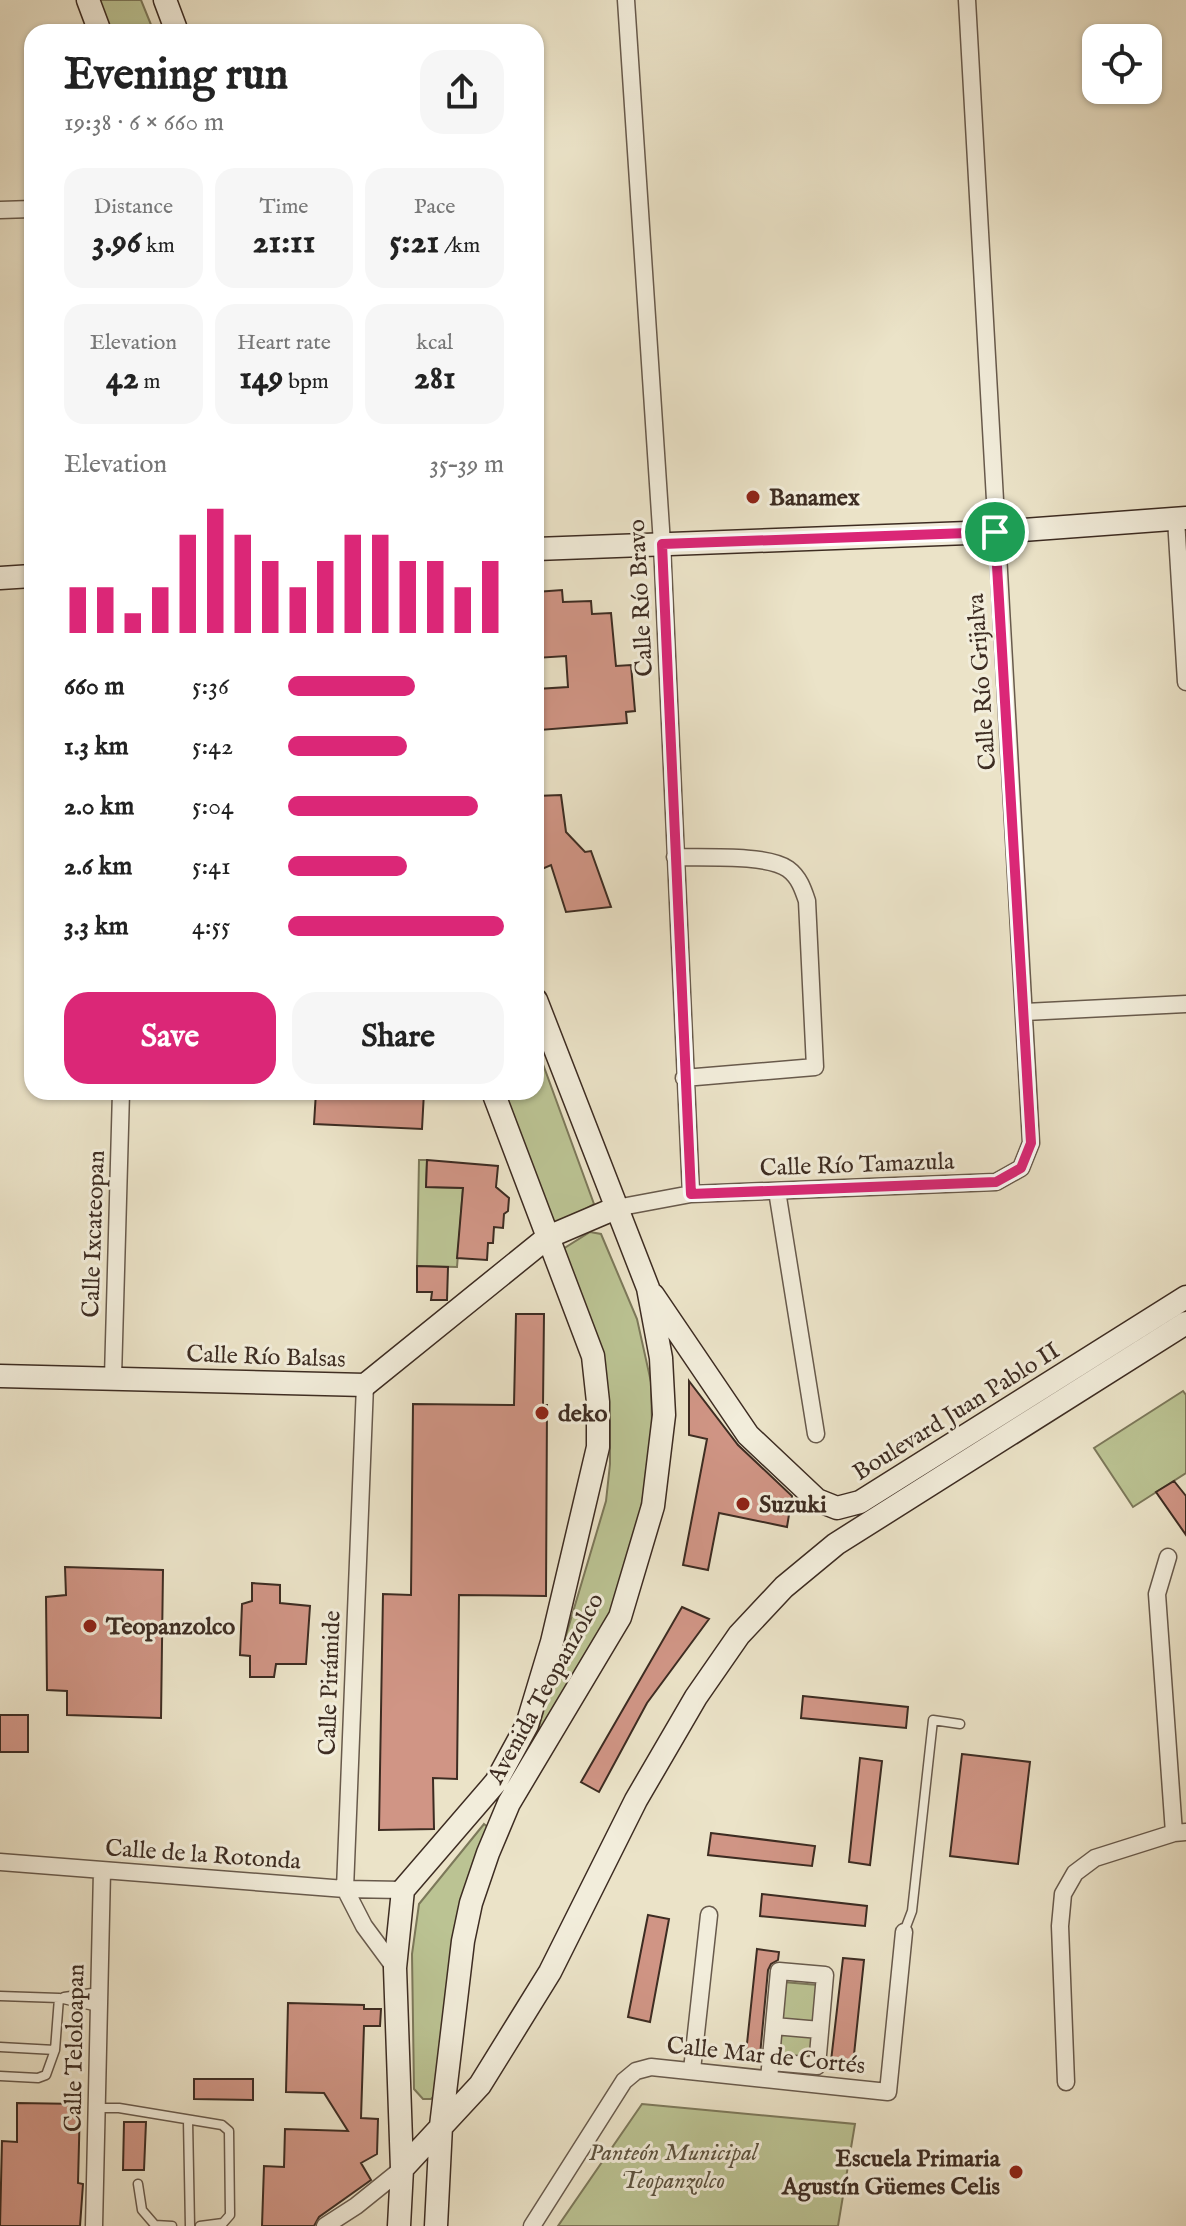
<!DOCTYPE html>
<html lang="en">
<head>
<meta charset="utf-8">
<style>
  :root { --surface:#fff; --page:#f6f6f6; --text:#222; --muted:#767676; --accent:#db2777 }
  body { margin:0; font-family:"IM FELL English",serif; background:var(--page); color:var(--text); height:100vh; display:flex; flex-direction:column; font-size:30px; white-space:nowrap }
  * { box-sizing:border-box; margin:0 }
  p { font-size:26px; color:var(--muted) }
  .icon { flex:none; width:44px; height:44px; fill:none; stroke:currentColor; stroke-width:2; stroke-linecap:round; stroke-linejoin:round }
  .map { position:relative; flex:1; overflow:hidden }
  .panel { position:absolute; left:24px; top:24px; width:520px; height:1076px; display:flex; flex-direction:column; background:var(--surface); border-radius:24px; box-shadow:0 2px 6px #0004 }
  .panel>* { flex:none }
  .buttons { position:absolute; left:1082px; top:24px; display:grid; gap:16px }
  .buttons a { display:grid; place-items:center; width:80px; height:80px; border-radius:16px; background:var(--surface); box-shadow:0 2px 6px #0004; font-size:40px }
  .pin { position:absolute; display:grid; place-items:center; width:68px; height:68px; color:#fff; margin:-34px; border:4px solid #fff; border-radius:50%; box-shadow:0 2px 8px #0007 }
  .round { display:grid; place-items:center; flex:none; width:84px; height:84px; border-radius:24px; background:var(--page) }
  .summary { display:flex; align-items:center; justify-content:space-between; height:136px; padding:0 40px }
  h1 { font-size:44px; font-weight:800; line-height:60px }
  .stats { display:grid; grid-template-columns:repeat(3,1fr); gap:12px; height:136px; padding:8px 40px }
  .stats div { display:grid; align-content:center; border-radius:20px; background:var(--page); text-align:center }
  .stats b { font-size:34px; font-weight:800 }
  .stats small { font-size:22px; font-weight:400 }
  .stats p { font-size:22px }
  .chart { height:224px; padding:16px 40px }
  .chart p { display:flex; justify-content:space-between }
  .chart svg { width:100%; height:144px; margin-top:8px; stroke:var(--accent); stroke-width:6 }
  .cta { display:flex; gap:16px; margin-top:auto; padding:16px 40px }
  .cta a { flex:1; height:92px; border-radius:24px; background:var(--accent); color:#fff; font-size:32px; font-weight:800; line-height:92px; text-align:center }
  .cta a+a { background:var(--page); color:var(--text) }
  ul { padding:0 40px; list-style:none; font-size:26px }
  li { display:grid; grid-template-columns:128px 96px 1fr; align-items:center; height:60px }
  li i { height:20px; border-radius:10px; background:var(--accent) }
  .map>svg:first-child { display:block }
  .green { fill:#bbc393; stroke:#7c785a; stroke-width:2 }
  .building { fill:#d09585; stroke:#3d2c22; stroke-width:2 }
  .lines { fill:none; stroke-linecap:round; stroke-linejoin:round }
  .lane-casing { stroke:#685a4c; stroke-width:11 }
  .street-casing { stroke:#685a4c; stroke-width:19 }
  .secondary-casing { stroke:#3d2c22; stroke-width:25 }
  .lane { stroke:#f2eddb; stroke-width:8 }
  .street { stroke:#f2eddb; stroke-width:16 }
  .secondary { stroke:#f2eddb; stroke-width:22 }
  .route-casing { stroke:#fff; stroke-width:16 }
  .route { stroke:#db2777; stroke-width:10 }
  .poi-dot { fill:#8f2418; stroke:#f2eddb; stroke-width:3 }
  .labels { text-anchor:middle; stroke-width:6; stroke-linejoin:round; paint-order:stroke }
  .poi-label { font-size:24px; font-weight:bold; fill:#3d2c22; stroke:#f2eddb; text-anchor:start }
  .street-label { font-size:24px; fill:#3d2c22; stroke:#f2eddb }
  .park-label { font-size:24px; font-style:italic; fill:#5c523e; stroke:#f2eddb }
</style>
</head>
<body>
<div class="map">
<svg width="1186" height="2226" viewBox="0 0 1186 2226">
  <rect width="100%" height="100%" fill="#ebe3c8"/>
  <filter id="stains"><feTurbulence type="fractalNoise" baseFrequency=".0025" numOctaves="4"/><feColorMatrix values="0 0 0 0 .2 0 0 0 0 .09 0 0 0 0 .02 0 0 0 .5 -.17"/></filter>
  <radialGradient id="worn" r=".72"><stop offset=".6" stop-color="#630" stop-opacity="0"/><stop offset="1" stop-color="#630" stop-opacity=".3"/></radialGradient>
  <!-- green -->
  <path class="green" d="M97 0H141L154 32H109Z
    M536 1045 594 1204 550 1229 499 1092H536Z
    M419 1160H427L426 1187 463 1188 457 1267 417 1266Z
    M590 1232 601 1234 637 1319 651 1382 652 1426 645 1487 636 1532 611 1618 531 1753 606 1501 610 1464V1421L601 1375 563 1249Z
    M1183 1391 1186 1395V1473L1133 1507 1094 1448Z
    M484 1824 489 1828 436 2094 431 2099H423L414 2089 412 1954 419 1904Z
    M783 1982 818 1985 814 2024 780 2021Z
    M779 2032 813 2035 811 2061 777 2059Z
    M642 2104 855 2124 838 2226H558Z"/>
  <!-- building -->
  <path class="building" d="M562 590 563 602 591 601 592 614 611 613 616 666 631 665 635 711 626 712 627 723 540 730 537 689 568 687 566 656 536 658V592Z
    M561 795 566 832 585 852 591 851 611 907 566 912 551 865 542 869 536 858V796Z
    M316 1092H424L422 1129 314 1124Z
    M427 1160 498 1166 496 1187 509 1198 508 1211 504 1214 503 1228 494 1227 493 1243H488L487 1260 457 1258 463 1188 426 1187Z
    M417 1266 448 1267 447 1300H431L432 1292H417Z
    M516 1314H544L543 1405H547L546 1596 459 1595 457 1779 433 1778 434 1829 379 1830 383 1594 411 1595 413 1404 514 1405Z
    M689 1381 738 1445 792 1496 787 1527 719 1513 708 1570 683 1565 707 1439 689 1435Z
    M1174 1481 1186 1496V1535L1156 1492Z
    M65 1567 163 1570 161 1718 67 1715V1691L47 1690 46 1597 66 1595Z
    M252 1583 280 1585V1603L310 1606 306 1664H276L274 1677H250V1656L240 1655 242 1604 252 1601Z
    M682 1607 709 1619 647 1703 599 1792 581 1782Z
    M803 1696 908 1707 906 1728 801 1718Z
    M0 1715H28V1752H0Z
    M962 1754 1030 1762 1018 1864 950 1856Z
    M860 1758 882 1761 870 1865 849 1862Z
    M711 1833 815 1846 812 1866 708 1855Z
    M762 1894 867 1906 865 1926 760 1916Z
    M648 1915 669 1919 650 2022 628 2017Z
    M757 1949 779 1952 778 1960 771 1964 768 1970 760 2055 746 2053Z
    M843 1958 864 1960 853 2064 831 2061Z
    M288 2003 364 2005V2009H381L380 2026H364L361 2118 378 2119 377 2154 361 2163 371 2180 319 2217 314 2226H262L264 2166 284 2167 285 2129 348 2131 324 2093 286 2092Z
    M194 2079H253V2100L194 2099Z
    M17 2103 80 2104 78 2183 83 2184 80 2226H0L2 2141 17 2142Z
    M124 2122H146L144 2170H123Z"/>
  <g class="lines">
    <!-- lane casing -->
    <g class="lane-casing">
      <path id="lane" d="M904 1932 912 1911 933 1720 960 1724
        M0 1996 59 1998 98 2007
        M64 1997 99 1992
        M0 2047 55 2050
        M0 2076 38 2078 46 2075 55 2050 59 1998
        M97 2108H119L222 2125 229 2131 230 2215 223 2223 200 2226
        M188 2120 190 2226
        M138 2184 142 2210 155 2225 172 2226"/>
    </g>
    <!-- street casing -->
    <g class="street-casing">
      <path id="street" d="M626 0 662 544 691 1194
        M0 210 32 209
        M1176 519 1186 682
        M675 857C702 858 767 854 788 869 799 877 803 889 807 901L815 1067 684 1078
        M1025 1012 1186 1004
        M777 1191 816 1434
        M616 1208 691 1194 996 1182 1021 1168 1031 1143 967 0
        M113 1377 121 1092
        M365 1385 345 1889 364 1926 395 1968
        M1168 1557 1157 1594 1174 1833
        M0 1862 345 1889 403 1890
        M774 2026 820 2030
        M692 2070 709 1915
        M769 2079 779 1971 825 1975 817 2066 771 2062
        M1066 2082 1060 1926 1063 1894 1075 1873 1095 1858 1174 1833 1186 1832
        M94 2226 102 1871
        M325 2226 356 2206 402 2169
        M532 2226 624 2081 636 2071 651 2067 888 2092 904 1932"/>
    </g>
    <!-- secondary casing -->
    <g class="secondary-casing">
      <path id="secondary" d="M88 0 100 32
        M165 0 177 32
        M536 549 995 532 1186 518
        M0 578 32 576
        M653 1295 748 1435 817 1500 837 1508 860 1502 1186 1297
        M0 1376 365 1385 548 1237 616 1208
        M402 2169 480 2085 550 1972 636 1800 696 1697 739 1635 784 1587 836 1544 1186 1323
        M399 2226 402 2169 395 1968 403 1890 496 1782 527 1725 552 1642 598 1447V1402L593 1356 493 1092
        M436 2226 441 2126 463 1941 471 1903 488 1853 509 1803 620 1617 653 1506 664 1415 661 1358 648 1288 536 1000"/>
    </g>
    <!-- lane -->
    <use href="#lane" class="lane"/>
    <!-- street -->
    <use href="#street" class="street"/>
    <!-- secondary -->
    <use href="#secondary" class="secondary"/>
  </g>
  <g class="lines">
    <!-- route casing -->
    <g class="route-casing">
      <path id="route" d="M995 532 1031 1143 1021 1168 996 1182 691 1194 662 544Z"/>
    </g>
    <!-- route -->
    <use href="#route" class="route"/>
  </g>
  <!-- markers -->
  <g class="poi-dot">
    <circle cx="753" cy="497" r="8"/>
    <circle cx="542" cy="1413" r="8"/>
    <circle cx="743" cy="1504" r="8"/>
    <circle cx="90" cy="1626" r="8"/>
    <circle cx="1016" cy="2172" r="8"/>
  </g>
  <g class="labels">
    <!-- poi labels -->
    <g class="poi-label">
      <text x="769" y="505">Banamex</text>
      <text x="558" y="1421">deko</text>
      <text x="759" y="1512">Suzuki</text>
      <text x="106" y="1634">Teopanzolco</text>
      <text x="1000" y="2166" text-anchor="end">Escuela Primaria<tspan x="1000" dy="28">Agustín Güemes Celis</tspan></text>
    </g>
    <!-- street labels -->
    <g class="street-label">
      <text transform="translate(640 598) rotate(-93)" y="8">Calle Río Bravo</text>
      <text transform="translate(981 682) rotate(-94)" y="8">Calle Río Grijalva</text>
      <text transform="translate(857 1164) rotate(-2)" y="8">Calle Río Tamazula</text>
      <text transform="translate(93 1234) rotate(-88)" y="8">Calle Ixcateopan</text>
      <text transform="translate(266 1356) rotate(2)" y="8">Calle Río Balsas</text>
      <text transform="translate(956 1411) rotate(-32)" y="8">Boulevard Juan Pablo II</text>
      <text transform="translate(329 1683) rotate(-88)" y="8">Calle Pirámide</text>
      <text transform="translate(545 1688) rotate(-61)" y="8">Avenida Teopanzolco</text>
      <text transform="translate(203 1854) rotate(4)" y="8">Calle de la Rotonda</text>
      <text transform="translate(74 2048) rotate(-89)" y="8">Calle Teloloapan</text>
      <text transform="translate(766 2055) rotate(6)" y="8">Calle Mar de Cortés</text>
    </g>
    <!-- park labels -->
    <g class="park-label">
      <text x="673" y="2160">Panteón Municipal<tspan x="673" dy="28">Teopanzolco</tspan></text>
    </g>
  </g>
  <rect width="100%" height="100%" filter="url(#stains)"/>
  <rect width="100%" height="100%" fill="url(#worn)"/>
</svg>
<div class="buttons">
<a><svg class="icon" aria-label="locate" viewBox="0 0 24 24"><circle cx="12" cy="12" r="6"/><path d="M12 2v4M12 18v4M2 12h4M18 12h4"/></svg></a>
</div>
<div class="pin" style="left:995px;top:532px;background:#1e9e55"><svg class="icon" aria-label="arrive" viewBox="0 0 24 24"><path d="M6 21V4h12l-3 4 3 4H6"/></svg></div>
<section class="panel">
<div class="summary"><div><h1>Evening run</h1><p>19:38 · 6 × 660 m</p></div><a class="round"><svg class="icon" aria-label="share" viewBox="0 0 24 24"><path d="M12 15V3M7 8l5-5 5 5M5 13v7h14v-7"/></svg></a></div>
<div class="stats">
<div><p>Distance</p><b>3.96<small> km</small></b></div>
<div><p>Time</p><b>21:11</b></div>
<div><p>Pace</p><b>5:21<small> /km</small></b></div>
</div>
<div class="stats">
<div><p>Elevation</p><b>42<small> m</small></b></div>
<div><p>Heart rate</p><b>149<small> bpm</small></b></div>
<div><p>kcal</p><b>281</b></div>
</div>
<div class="chart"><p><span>Elevation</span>35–39 m</p>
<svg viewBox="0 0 160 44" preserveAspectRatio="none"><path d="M5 44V30M15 44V30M25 44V38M35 44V30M45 44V14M55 44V6M65 44V14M75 44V22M85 44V30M95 44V22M105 44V14M115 44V14M125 44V22M135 44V22M145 44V30M155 44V22"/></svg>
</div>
<ul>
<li><b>660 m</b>5:36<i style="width:59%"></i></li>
<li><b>1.3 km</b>5:42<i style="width:55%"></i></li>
<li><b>2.0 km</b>5:04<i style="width:88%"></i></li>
<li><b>2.6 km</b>5:41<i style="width:55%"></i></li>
<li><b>3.3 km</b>4:55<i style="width:100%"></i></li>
</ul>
<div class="cta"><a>Save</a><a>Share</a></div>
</section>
</div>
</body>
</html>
